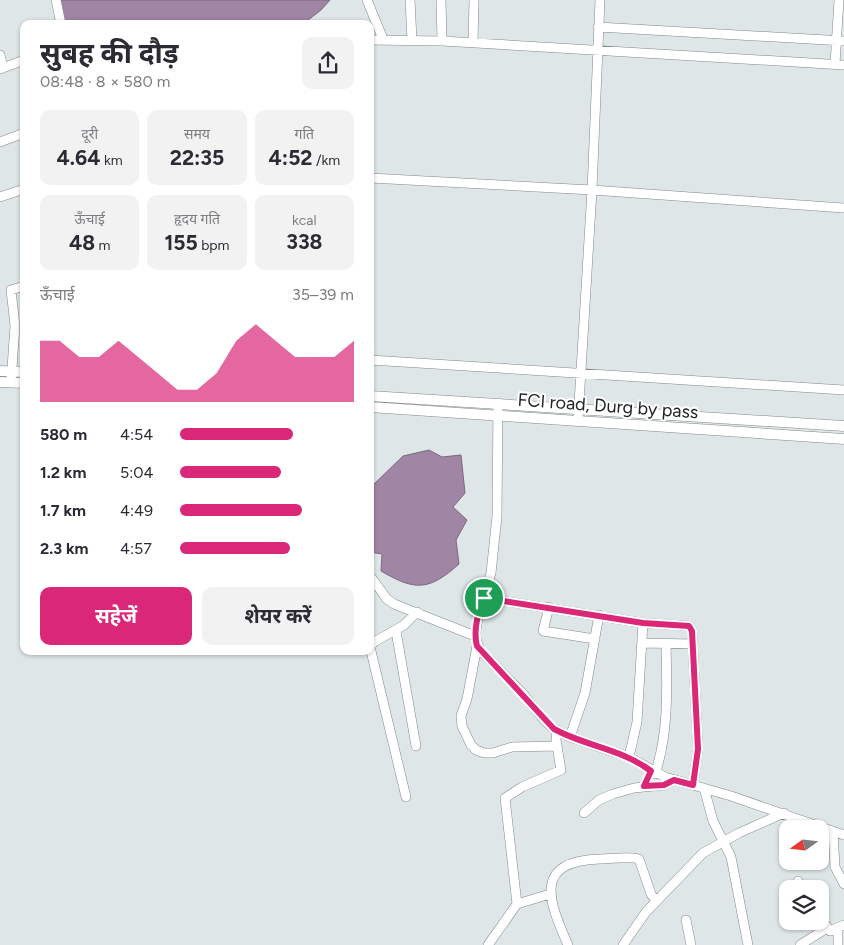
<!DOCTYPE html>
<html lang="hi">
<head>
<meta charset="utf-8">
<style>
  :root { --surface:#fff; --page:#f2f2f3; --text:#2b2b33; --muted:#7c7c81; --accent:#db2777 }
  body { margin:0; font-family:Figtree,"Noto Sans Devanagari",sans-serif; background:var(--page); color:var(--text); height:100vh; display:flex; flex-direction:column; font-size:19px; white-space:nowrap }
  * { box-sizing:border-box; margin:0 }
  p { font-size:16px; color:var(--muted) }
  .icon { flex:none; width:28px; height:28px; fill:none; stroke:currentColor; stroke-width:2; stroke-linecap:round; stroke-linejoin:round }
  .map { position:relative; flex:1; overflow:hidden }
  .drawer { position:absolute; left:20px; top:20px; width:354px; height:635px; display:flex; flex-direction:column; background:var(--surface); border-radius:10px; box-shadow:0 1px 4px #0004 }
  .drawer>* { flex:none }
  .needle { width:32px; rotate:255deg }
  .controls { position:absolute; left:779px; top:820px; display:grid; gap:10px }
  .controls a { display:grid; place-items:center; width:50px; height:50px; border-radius:10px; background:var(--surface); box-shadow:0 1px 4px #0004; font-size:25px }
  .pin { position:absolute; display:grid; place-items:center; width:42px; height:42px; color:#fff; margin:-21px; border:2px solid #fff; border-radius:50%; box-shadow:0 1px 5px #0007 }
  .round { display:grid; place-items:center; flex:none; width:52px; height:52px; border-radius:10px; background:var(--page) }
  .summary { display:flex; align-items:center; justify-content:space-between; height:85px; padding:0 20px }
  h1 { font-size:28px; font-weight:700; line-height:38px }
  .figures { display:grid; grid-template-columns:repeat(3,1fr); gap:8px; height:85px; padding:5px 20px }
  .figures div { display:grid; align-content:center; border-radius:10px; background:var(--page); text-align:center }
  .figures b { font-size:21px; font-weight:700 }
  .figures small { font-size:14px; font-weight:400 }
  .figures p { font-size:14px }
  .chart { height:140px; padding:10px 20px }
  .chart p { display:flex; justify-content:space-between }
  .chart svg { width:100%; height:90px; margin-top:5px; fill:var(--accent); opacity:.7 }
  .action { display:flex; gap:10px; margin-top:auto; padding:10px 20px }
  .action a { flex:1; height:58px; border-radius:10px; background:var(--accent); color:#fff; font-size:20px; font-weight:700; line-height:58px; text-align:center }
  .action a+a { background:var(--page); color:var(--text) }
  ul { padding:0 20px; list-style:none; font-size:16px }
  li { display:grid; grid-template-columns:80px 60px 1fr; align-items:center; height:38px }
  li i { height:12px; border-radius:6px; background:var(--accent) }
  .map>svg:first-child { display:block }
  .water { fill:#a185a4; stroke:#7b687e }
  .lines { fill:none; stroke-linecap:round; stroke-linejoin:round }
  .minor-casing { stroke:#82898a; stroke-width:10 }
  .major-casing { stroke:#82898a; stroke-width:11 }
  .minor { stroke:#fff; stroke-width:9 }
  .major { stroke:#fff; stroke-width:10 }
  .route-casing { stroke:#fff; stroke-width:10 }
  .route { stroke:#db2777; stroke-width:6 }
  .labels { text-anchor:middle; stroke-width:4; stroke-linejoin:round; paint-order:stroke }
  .street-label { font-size:18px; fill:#212324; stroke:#fff }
</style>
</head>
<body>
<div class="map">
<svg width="844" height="945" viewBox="0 0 844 945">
  <rect width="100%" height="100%" fill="#dee6e7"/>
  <!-- water -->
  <path class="water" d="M59 0H330L321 10 303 24H64Z
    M429 450 442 457 461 455 465 493 453 507 467 520 456 540 459 564C429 591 415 591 381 571L382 554 370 552V488L403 456Z"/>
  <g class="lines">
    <!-- minor casing -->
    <g class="minor-casing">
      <path id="minor" d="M56 0 61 24
        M367 0 383 39
        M410 0 412 40
        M441 0 442 41
        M598 27 844 41
        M370 40 442 41 844 65
        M473 43 474 0
        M0 55 3 68
        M835 64 839 0
        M0 69 24 60
        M0 142 24 133
        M370 178 592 190 844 208
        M0 197 24 189
        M370 360 844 390
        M11 382 15 326 11 290 24 286
        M498 403 497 516 491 573 479 612 475 636 480 650 524 695 544 720 554 729 570 737 629 757 665 777 731 796 844 835
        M578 420 592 190 600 0
        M370 576 387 599 394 604 475 636
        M484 598 643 623 689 626 692 631 698 749 693 785
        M549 607 543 631 595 639
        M396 631 416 746
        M642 643 693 644
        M477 646 467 699 461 716 462 726 471 745 476 750 484 753H493L512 747 557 746
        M570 737 585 693 599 615
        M629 757 637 722 643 623
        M655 774C669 732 667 688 666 644
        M704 788 713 821 731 857 748 945
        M406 797 370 647 374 642 404 625 417 612
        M584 813 599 800 613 794 634 788 664 785 674 780
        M833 831 835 867 844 884
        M798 881 802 889
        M517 904 505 798 522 787 561 770 556 740 557 730
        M820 917 830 931 844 925
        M686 920 691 945
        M838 928V945
        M488 945 517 904 550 894
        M568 945C548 900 533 861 600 859 613 859 627 856 639 859L651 894 656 901
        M623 945 646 912 703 853 739 833 784 813
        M800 945 827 928"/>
    </g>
    <!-- major casing -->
    <g class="major-casing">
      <path id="major" d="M0 371 24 372
        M0 382 24 383
        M370 396 844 426
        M370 407 844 439"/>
    </g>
    <!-- minor -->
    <use href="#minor" class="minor"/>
    <!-- major -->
    <use href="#major" class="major"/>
  </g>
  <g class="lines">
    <!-- route casing -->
    <g class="route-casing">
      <path id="route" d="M484 598 643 623 689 626 692 631 698 749 693 785 674 780 664 785 644 786 651 771C622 749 585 746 554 729L477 646C473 631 478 611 484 598Z"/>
    </g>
    <!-- route -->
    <use href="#route" class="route"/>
  </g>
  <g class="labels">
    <!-- street labels -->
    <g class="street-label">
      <text transform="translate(608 406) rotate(4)" y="6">FCI road, Durg by pass</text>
    </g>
  </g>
</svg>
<div class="controls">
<a><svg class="needle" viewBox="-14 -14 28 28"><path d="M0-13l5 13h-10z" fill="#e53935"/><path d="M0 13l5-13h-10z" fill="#7c7c81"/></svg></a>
<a><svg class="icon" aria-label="layers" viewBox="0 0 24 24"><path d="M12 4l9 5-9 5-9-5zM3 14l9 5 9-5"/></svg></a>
</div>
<div class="pin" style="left:484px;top:598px;background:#1e9e55"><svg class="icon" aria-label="arrive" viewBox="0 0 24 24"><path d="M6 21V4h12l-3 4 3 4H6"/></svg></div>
<section class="drawer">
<div class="summary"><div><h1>सुबह की दौड़</h1><p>08:48 · 8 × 580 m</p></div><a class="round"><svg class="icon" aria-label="share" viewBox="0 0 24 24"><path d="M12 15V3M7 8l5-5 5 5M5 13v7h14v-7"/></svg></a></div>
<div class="figures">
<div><p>दूरी</p><b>4.64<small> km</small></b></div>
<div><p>समय</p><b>22:35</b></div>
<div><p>गति</p><b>4:52<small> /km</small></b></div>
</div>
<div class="figures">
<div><p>ऊँचाई</p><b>48<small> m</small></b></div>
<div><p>हृदय गति</p><b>155<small> bpm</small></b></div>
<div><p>kcal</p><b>338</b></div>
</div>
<div class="chart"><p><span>ऊँचाई</span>35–39 m</p>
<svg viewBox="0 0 160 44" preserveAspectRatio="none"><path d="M0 44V14L10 14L20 22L30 22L40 14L50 22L60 30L70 38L80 38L90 30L100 14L110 6L120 14L130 22L140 22L150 22L160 14V44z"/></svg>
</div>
<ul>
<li><b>580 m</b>4:54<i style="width:65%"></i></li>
<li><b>1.2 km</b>5:04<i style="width:58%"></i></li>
<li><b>1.7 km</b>4:49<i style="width:70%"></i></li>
<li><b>2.3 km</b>4:57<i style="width:63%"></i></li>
</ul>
<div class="action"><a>सहेजें</a><a>शेयर करें</a></div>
</section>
</div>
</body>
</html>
